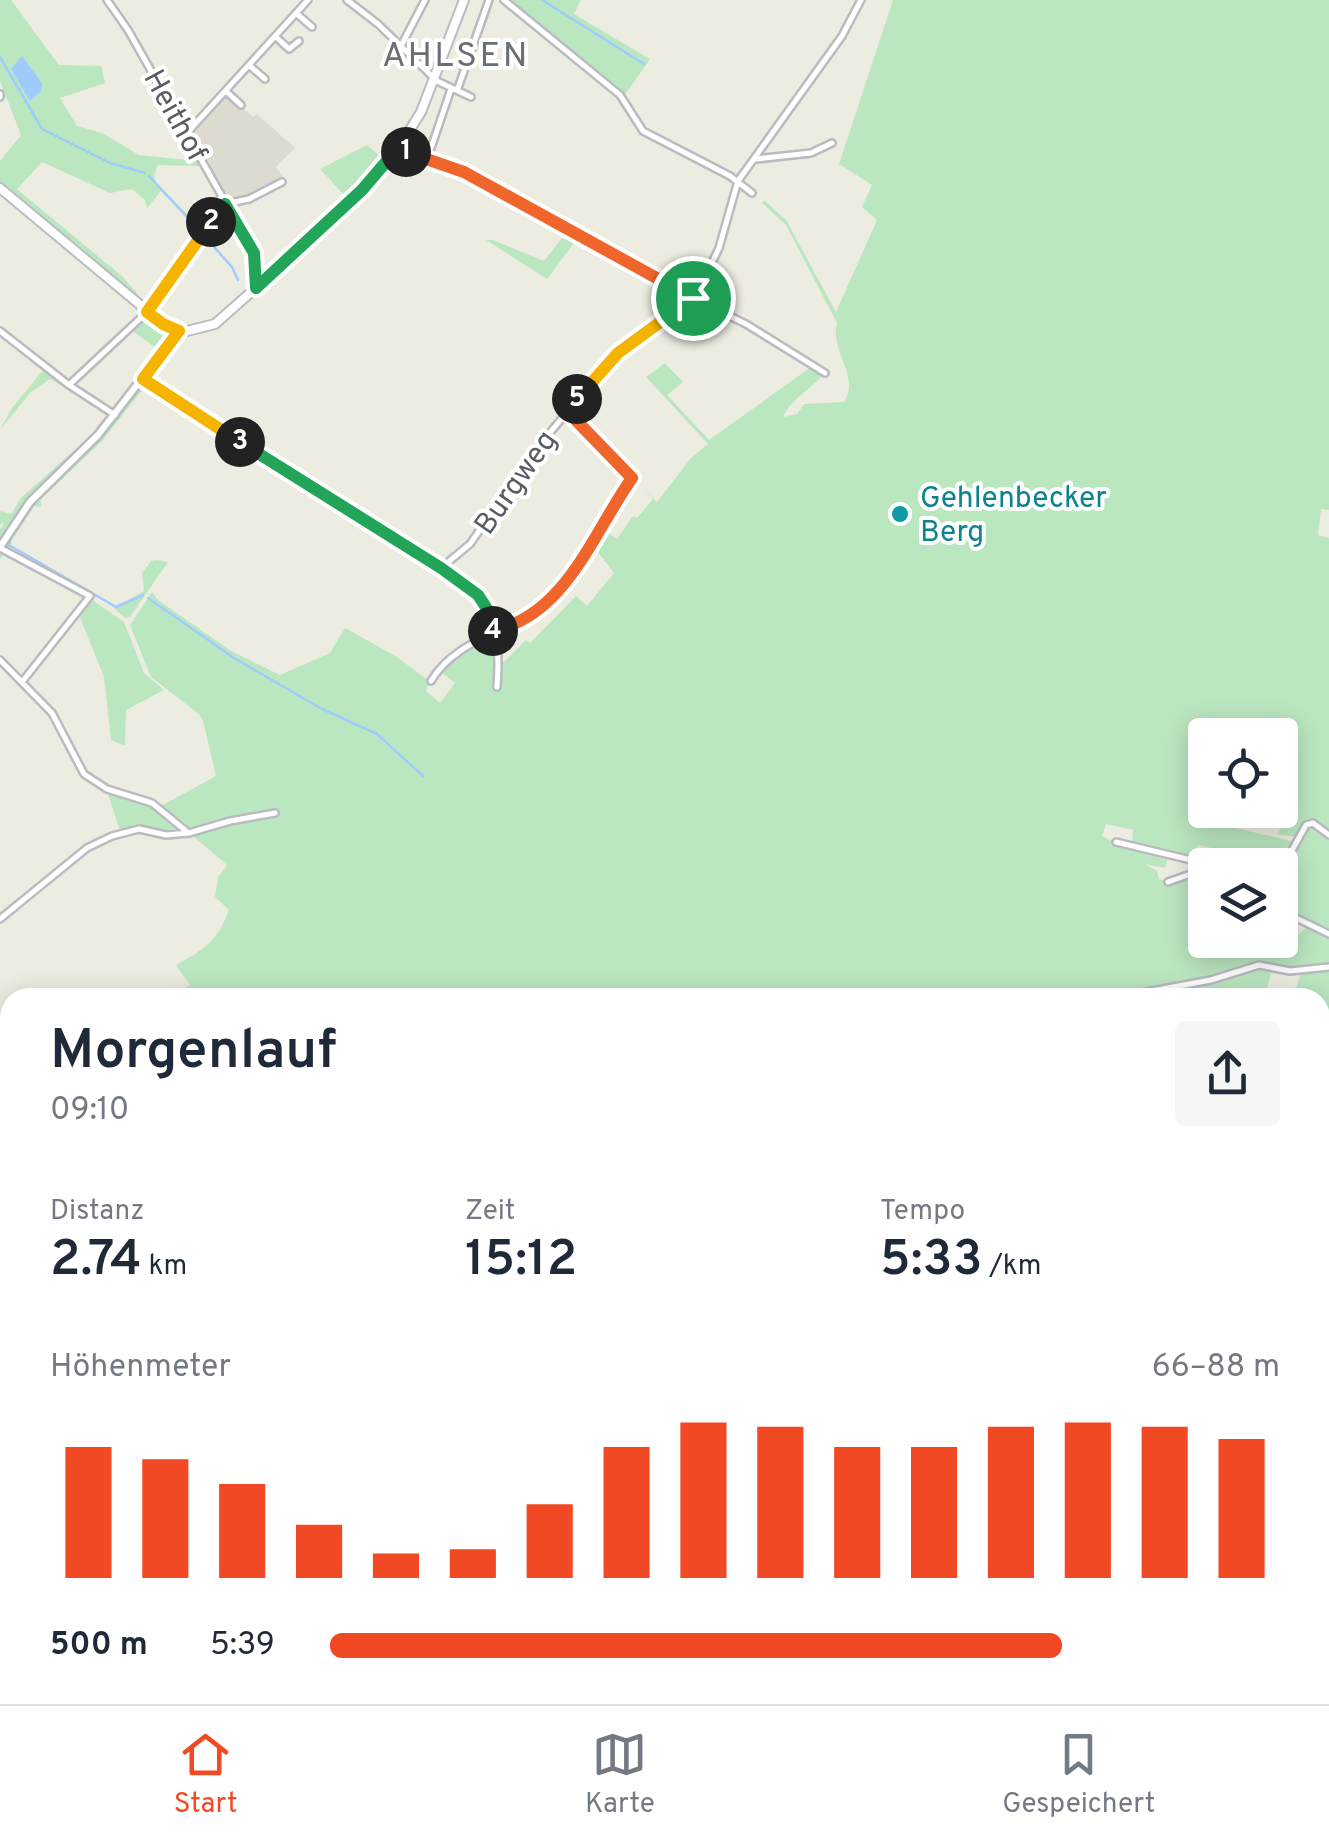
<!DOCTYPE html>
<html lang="de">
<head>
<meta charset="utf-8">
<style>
  :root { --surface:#fff; --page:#f6f6f7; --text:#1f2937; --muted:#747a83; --line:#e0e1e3; --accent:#f14923 }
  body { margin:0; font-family:Overpass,sans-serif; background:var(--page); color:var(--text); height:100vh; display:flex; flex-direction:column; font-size:38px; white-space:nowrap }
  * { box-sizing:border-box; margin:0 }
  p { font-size:32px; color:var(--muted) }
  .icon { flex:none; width:55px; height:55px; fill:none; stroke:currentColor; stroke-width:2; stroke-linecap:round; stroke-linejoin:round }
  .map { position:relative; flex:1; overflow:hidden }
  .panel { position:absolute; left:0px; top:988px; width:1330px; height:718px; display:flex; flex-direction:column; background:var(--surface); border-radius:30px 30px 0 0; box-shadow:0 5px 25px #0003 }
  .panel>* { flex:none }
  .tools { position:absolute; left:1188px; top:718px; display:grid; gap:20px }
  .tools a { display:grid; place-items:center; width:110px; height:110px; border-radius:10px; background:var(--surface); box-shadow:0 5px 25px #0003; font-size:50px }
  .pin { position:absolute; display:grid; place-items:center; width:85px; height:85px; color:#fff; margin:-42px; border:5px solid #fff; border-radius:50%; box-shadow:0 2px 10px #0007 }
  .km { position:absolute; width:50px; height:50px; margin:-25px; border-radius:50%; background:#222; color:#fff; font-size:28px; line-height:50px; text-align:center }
  .round { display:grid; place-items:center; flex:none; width:105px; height:105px; border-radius:10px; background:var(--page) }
  .head { display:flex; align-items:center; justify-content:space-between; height:170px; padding:0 50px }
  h1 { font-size:55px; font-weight:600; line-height:75px }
  .figures { display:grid; grid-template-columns:repeat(3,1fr); gap:15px; height:170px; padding:10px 50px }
  .figures div { display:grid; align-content:center }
  .figures b { font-size:50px; font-weight:600 }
  .figures small { font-size:28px; font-weight:400 }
  .figures p { font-size:28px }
  .chart { height:280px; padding:20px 50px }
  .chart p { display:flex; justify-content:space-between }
  .chart svg { width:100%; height:180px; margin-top:10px; stroke:var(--accent); stroke-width:6 }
  ul { padding:0 50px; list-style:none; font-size:32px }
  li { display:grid; grid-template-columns:160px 120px 1fr; align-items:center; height:75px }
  li i { height:25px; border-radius:12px; background:var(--accent) }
  .dock { display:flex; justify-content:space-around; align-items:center; height:140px; border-top:2px solid var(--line); background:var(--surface); font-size:28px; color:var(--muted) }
  .dock a { display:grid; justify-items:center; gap:5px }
  .dock .on { color:var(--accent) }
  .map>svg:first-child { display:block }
  .education { fill:#dddbd0 }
  .green { fill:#bbe7c0; fill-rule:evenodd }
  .water { fill:#9fcbff }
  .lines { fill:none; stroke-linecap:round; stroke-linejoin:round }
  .stream { stroke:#9fcbff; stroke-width:2.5 }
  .minor-casing { stroke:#b9bbc1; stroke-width:10 }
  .tertiary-casing { stroke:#b9bbc1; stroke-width:11 }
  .secondary-casing { stroke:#babcc3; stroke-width:12 }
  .primary-casing { stroke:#f8da4f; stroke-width:14 }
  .minor { stroke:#fff; stroke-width:5 }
  .tertiary { stroke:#fff; stroke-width:6 }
  .secondary { stroke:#fff; stroke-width:8 }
  .primary { stroke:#fffaa4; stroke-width:9 }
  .split-1-casing { stroke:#fff; stroke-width:20 }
  .split-2-casing { stroke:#fff; stroke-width:20 }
  .split-3-casing { stroke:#fff; stroke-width:20 }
  .split-4-casing { stroke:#fff; stroke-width:20 }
  .split-5-casing { stroke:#fff; stroke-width:20 }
  .split-6-casing { stroke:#fff; stroke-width:20 }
  .split-1 { stroke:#f0652b; stroke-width:12 }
  .split-2 { stroke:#22a559; stroke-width:12 }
  .split-3 { stroke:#f5b400; stroke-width:12 }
  .split-4 { stroke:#22a559; stroke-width:12 }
  .split-5 { stroke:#f0652b; stroke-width:12 }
  .split-6 { stroke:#f5b400; stroke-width:12 }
  .culture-dot { fill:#0f9aa8; stroke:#fff; stroke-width:4 }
  .labels { text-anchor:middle; stroke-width:8; stroke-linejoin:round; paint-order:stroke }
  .street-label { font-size:30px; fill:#595d63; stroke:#fff }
  .culture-label { font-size:30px; fill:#0d838f; stroke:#fff; text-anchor:start }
  .quarter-label { font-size:35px; letter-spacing:2.5px; fill:#6a6e75; stroke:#fff }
</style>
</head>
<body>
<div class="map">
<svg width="1329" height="1704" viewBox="0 0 1329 1704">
  <rect width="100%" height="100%" fill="#edece1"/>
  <!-- education -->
  <path class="education" d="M226 93 253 117 257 114 295 148 276 167 287 183 250 201 228 204 189 133Z"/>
  <!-- green -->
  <path class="green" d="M0 0H11L59 65 101 66 105 83 60 98 77 126 102 133 139 155 197 161 109 0 188 128 304 0H309L189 133 228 204 163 288 201 232 161 191 147 208 145 200 132 189 110 193 42 162 17 189 123 277 148 306 141 313 0 192V161L21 135 0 81ZM158 165 200 166 221 203 203 230 156 183 154 175Z
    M506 0H581L574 14 650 59 624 96Z
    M893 0H1329V510L1321 509 1318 535 1329 538V832L1310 818 1295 837 1277 834 1282 827 1279 824 1284 807 1280 804V735H1205V810H1213V823L1292 841 1280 867 1236 865 1239 854 1198 845 1192 859 1132 844 1133 830 1106 824 1102 836 1114 842 1169 855 1165 868 1145 864 1157 871 1159 879 1175 886 1177 880 1205 870V940H1269L1286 946 1308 926 1329 936V966L1290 969 1269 966V970L1272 969 1267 988 1294 995 1301 972 1329 969V1018L1320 1015V998L167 997 190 985 176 965C206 948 216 943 229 910L215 897 218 877 227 865 159 807 216 776 203 721 200 715 151 677 130 625 152 592 158 600 231 651 280 675 330 653 345 628 397 657 429 681 426 691 440 703 455 683 440 671 468 647 491 635 495 658 504 662 526 640 530 643 576 596 587 606 614 573 594 547 604 530 617 539 633 516 637 518 653 499 635 478H631C602 527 576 575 532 612V608C579 577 599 523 630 478L567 417 538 450 470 549 449 564 443 560 460 552 468 543 530 452 616 352 633 342 612 357 572 413 657 502 691 458 708 444 646 377 665 363 683 382 667 395 709 440 811 367 824 374C811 389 790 400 783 417L797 414 804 404 844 402C861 377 829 350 837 323L786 225 762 203 764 200 786 220 836 312 877 220 862 207 872 185 839 164Z
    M367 145 384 160 347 198 320 169Z
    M566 233 577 239 547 279 486 240H493L544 261Z
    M147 318 163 330 167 337 159 350 131 330Z
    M0 328 62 378 71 380 82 369 85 372 73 385 114 411 143 376 150 380 102 441 40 500 42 507 34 506 9 545 11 550 63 578 7 550 0 559V529L3 526V522L0 525V511L11 514 21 498 89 437 107 416 90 401 50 379 30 393 0 430 12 408 44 369 0 333Z
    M157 560 168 562 130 617 125 618 114 608 144 591 142 573 151 561Z
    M91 599 124 622 144 673 164 690 126 710 125 746 111 740 104 677 79 615Z
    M107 791 147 802 186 832C163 833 143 827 120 831Z
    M1310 825 1329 838V932L1280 909V876Z
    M10 1042V1695H46L42 1704H0V1043Z"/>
  <!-- water -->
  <path class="water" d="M22 56 42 83 41 91 30 101 11 69Z"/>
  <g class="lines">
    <!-- stream -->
    <path class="stream" d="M542 0 644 64
      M0 57 42 129 110 163 145 173
      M149 176 201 232
      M204 236 232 267 238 280
      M10 542 9 545 116 607 143 595
      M148 598 234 658 322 709 377 734 423 776"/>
    <!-- minor casing -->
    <g class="minor-casing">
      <path id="minor" d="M107 0 128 30 254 253 256 288
        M347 0 378 24 437 81 471 97
        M504 0 620 95 643 131 730 176 752 193
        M296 13 312 27
        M276 37 289 49 299 41
        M401 46 425 0
        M250 66 265 79
        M458 88 489 0
        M227 92 241 105
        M0 94V97
        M186 134 308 0
        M398 149 464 172 668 286 746 324 825 373
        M756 159 811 153 832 143
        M427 160 451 89
        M0 331 69 385 115 415
        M143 379 441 568C455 578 474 588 484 602 499 622 499 663 497 687
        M69 385 147 312 225 204 249 199 282 182
        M0 548 90 596 22 682
        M441 568 470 544 537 448 612 359 697 294 719 248 738 181 842 36 861 0
        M0 660 52 713 84 774 107 789 152 803 186 831
        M431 681C457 638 508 634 544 604 584 572 603 519 632 478L567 411
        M1116 842 1212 865
        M1280 872 1306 825 1313 823 1329 835
        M1168 882 1205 869
        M1280 910 1329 934
        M0 919 87 848 112 836 139 829 166 835 189 833 230 821 275 813
        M1114 998 1211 980 1259 965 1290 971 1329 967
        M0 1041 10 1040
        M1320 1087 1329 1080
        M1320 1099 1329 1105
        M1320 1175 1329 1164
        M1320 1262 1329 1271
        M1320 1326 1329 1336
        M1320 1357 1329 1367
        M1320 1401 1329 1411
        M1321 1470 1329 1483
        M1322 1509 1329 1498
        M236 1704 249 1695
        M532 1704 547 1695
        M694 1704 709 1695"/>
    </g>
    <!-- tertiary casing -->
    <g class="tertiary-casing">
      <path id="tertiary" d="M0 547 30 502 98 435 179 331
        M1320 1509 1329 1517"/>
    </g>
    <!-- secondary casing -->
    <g class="secondary-casing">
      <path id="secondary" d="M0 188 163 324 187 331 215 324 318 233 376 176 398 149 421 112 464 0"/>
    </g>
    <!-- primary casing -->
    <g class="primary-casing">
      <path id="primary" d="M1320 1471 1329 1464
        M989 1704 1004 1695"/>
    </g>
    <!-- minor -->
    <use href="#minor" class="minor"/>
    <!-- tertiary -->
    <use href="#tertiary" class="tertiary"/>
    <!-- secondary -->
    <use href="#secondary" class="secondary"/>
    <!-- primary -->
    <use href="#primary" class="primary"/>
  </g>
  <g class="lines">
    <!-- split-1 casing -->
    <g class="split-1-casing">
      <path id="split-1" d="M406 152 464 172 693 298"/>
    </g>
    <!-- split-2 casing -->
    <g class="split-2-casing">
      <path id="split-2" d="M211 222 225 204 254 253 256 288 362 190 398 148 406 152"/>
    </g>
    <!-- split-3 casing -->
    <g class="split-3-casing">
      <path id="split-3" d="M211 222 147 312 163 324 179 331 143 379 240 442"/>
    </g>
    <!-- split-4 casing -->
    <g class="split-4-casing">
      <path id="split-4" d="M240 442 441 568 478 595 491 615 493 631"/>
    </g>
    <!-- split-5 casing -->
    <g class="split-5-casing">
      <path id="split-5" d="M493 631C566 615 593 533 632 478L567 411 577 399"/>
    </g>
    <!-- split-6 casing -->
    <g class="split-6-casing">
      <path id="split-6" d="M577 399 618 353 693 298"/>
    </g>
    <!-- split-1 -->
    <use href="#split-1" class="split-1"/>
    <!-- split-2 -->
    <use href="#split-2" class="split-2"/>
    <!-- split-3 -->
    <use href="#split-3" class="split-3"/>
    <!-- split-4 -->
    <use href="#split-4" class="split-4"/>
    <!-- split-5 -->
    <use href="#split-5" class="split-5"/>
    <!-- split-6 -->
    <use href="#split-6" class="split-6"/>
  </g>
  <!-- markers -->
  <circle class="culture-dot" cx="900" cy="514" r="10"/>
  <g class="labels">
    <!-- street labels -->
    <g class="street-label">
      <text transform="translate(176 115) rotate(61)" y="10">Heithof</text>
      <text transform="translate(515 482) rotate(-55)" y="10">Burgweg</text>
    </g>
    <!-- culture labels -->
    <g class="culture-label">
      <text x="920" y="507">Gehlenbecker<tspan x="920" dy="34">Berg</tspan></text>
    </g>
    <!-- quarter labels -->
    <g class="quarter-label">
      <text x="456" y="66">AHLSEN</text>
    </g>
  </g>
</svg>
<div class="tools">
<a><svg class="icon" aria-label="locate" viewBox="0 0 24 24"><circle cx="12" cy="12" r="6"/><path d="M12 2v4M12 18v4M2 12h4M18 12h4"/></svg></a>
<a><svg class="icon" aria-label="layers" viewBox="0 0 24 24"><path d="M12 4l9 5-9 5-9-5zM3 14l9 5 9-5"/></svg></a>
</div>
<div class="pin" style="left:693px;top:298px;background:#1e9e55"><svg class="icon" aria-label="arrive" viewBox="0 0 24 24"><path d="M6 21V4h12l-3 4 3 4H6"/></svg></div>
<b class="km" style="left:406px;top:152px">1</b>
<b class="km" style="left:211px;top:222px">2</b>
<b class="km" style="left:240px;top:442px">3</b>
<b class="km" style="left:493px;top:631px">4</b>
<b class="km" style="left:577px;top:399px">5</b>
<section class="panel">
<div class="head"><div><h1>Morgenlauf</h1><p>09:10</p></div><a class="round"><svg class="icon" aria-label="share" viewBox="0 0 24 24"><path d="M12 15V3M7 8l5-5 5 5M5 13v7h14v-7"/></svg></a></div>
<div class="figures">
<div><p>Distanz</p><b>2.74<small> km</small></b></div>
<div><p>Zeit</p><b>15:12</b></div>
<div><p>Tempo</p><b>5:33<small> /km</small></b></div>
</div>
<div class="chart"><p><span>Höhenmeter</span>66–88 m</p>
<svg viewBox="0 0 160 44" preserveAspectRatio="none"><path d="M5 44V12M15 44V15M25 44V21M35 44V31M45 44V38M55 44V37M65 44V26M75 44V12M85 44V6M95 44V7M105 44V12M115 44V12M125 44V7M135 44V6M145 44V7M155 44V10"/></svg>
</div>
<ul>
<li><b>500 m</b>5:39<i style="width:77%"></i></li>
</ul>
</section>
</div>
<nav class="dock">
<a class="on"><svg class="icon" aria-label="home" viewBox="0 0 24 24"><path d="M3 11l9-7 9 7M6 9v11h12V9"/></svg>Start</a>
<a><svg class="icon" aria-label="map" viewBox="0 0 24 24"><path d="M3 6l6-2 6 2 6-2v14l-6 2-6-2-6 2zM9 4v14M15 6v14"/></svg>Karte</a>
<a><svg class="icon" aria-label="saved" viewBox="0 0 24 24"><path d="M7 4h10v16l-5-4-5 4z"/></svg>Gespeichert</a>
</nav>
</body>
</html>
